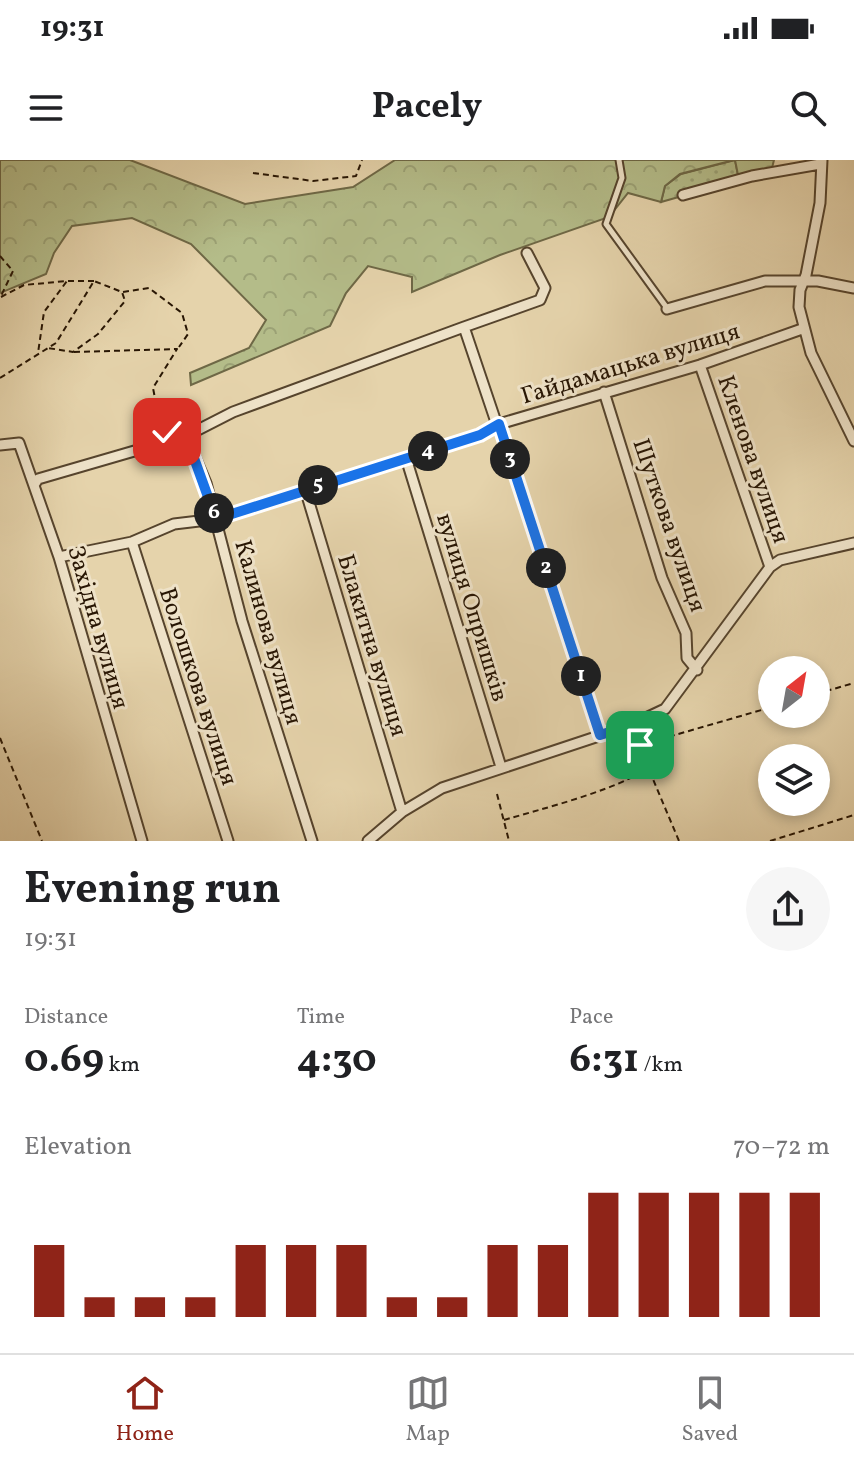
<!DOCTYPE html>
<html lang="en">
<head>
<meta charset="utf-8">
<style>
  :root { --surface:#fff; --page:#f6f6f6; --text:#202124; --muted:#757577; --line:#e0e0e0; --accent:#8f2418 }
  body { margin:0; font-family:Vollkorn,serif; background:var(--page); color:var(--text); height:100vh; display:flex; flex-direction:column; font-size:30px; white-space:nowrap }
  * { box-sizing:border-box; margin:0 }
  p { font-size:26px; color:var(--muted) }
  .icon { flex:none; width:44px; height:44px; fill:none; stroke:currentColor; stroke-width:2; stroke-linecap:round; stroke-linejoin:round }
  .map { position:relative; height:681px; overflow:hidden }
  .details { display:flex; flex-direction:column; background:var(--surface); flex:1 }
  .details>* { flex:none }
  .needle { width:52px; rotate:31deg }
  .fabs { position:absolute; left:758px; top:496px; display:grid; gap:16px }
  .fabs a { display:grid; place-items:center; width:72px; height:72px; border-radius:50%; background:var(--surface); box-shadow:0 4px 12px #0003; font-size:40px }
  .pin { position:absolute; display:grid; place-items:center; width:68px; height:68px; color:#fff; margin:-34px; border-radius:16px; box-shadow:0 4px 12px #0006 }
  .km { position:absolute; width:40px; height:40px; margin:-20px; border-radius:50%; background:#222; color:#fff; font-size:22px; line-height:40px; text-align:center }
  .round { display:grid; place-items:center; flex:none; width:84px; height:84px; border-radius:42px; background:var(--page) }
  .headline { display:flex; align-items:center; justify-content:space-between; height:136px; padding:0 24px }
  h1 { font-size:44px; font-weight:700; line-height:60px }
  .stats { display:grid; grid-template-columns:repeat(3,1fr); gap:12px; height:136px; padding:8px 24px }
  .stats div { display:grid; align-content:center }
  .stats b { font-size:40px; font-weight:700 }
  .stats small { font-size:22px; font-weight:400 }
  .stats p { font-size:22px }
  .chart { height:224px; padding:16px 24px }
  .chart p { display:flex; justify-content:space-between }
  .chart svg { width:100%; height:144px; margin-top:8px; stroke:var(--accent); stroke-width:6 }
  .status { display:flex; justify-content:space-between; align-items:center; height:56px; padding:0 40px; background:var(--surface); direction:ltr }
  .status svg { height:22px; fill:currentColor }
  header { display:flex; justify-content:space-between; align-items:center; height:104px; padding:0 24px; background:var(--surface); font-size:36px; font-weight:700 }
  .tab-bar { display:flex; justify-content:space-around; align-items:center; height:112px; border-top:2px solid var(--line); background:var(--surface); font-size:22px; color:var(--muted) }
  .tab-bar a { display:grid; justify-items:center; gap:4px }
  .tab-bar .selected { color:var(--accent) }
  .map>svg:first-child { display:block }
  .grass { fill:url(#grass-dots); stroke:#6e6846; stroke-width:2 }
  .forest { fill:url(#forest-crowns); stroke:#6e6846; stroke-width:2 }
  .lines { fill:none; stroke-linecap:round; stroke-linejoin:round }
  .service-casing { stroke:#56442d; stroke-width:9 }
  .minor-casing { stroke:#56442d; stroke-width:13 }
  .path { stroke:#271503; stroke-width:2; stroke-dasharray:6 4; stroke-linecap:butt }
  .service { stroke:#eee2c8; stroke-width:5 }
  .minor { stroke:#eee2c8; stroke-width:9 }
  .route-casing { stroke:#fff; stroke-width:16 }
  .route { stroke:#1a73e8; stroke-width:10 }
  .labels { text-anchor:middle; stroke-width:6; stroke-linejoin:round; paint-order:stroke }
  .street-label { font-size:24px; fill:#271503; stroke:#eee2c8 }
</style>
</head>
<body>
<div class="status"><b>19:31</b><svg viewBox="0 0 49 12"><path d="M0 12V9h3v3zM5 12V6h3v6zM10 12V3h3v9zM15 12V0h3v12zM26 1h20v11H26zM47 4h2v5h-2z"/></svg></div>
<header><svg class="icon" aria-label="menu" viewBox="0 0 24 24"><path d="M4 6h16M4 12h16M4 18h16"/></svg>Pacely<svg class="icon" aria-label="search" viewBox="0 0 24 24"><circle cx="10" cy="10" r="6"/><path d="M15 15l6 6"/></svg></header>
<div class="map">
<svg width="854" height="681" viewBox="0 0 854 681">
  <defs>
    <pattern id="grass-dots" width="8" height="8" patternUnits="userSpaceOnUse" patternTransform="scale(2)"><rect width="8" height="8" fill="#b4bc89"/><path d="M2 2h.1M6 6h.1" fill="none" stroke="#9ba175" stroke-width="1.8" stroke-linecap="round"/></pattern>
    <pattern id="forest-crowns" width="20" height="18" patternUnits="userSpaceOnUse" patternTransform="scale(2)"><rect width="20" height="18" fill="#b4bc89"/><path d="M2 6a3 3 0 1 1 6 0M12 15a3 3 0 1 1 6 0" fill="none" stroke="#9ba175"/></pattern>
  </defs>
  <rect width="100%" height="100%" fill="#e5d3ab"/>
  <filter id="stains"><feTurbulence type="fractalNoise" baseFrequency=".0025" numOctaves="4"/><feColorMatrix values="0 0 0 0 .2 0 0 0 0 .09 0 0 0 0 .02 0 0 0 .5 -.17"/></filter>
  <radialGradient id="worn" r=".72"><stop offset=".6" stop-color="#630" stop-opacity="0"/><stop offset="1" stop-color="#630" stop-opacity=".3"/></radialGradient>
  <!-- grass -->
  <path class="grass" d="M735 0 739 20 661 42 665 26 681 14Z"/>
  <!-- forest -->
  <path class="forest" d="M0 0H130L245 44 353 27 395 0H734L680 14 665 26 661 42 628 33 609 57 500 95 412 132V117L368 106 346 133 330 166 191 225 190 213 249 188 266 160 191 84 132 58 72 66 54 93 46 114 0 133Z
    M735 0H774L771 12 739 20Z"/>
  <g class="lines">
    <!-- service casing -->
    <g class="service-casing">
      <path id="service" d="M619 0 622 18 606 64 667 148"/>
    </g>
    <!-- minor casing -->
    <g class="minor-casing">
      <path id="minor" d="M822 0 820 43 806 115 800 130 799 147 811 193 854 281
        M683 35 752 16 820 4
        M667 149 765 121H818L854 128
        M464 167 540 140 545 128 527 93
        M700 205 770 407
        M604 232 662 418 686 473 687 498 697 510
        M499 264 600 575
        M186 276 206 323 242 461 312 681
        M0 285 19 283 59 397 142 681
        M406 298 501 607
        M34 325 38 319 186 276 233 252 464 167 498 268
        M305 329 402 652
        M132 382 228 681
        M59 397 132 382 174 364 216 359 480 275 499 264 700 205 802 169
        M368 681 402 652 442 628 629 566 665 549 770 407 780 400 854 383"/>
    </g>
    <!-- path -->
    <path class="path" d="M253 13 313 21 356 16 362 0
      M0 96 13 111 0 138
      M68 121H94
      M123 132 149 128 182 153 188 174 179 187
      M1 137 24 125 67 121 44 152 38 193
      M74 192 177 189 153 228 160 264 168 272
      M0 218 56 183 94 121 122 132 125 141 98 174 73 192 48 188
      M816 534 854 523
      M634 574 679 681
      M0 578 42 681
      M640 585 772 547
      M497 634 509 681
      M504 660C530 652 642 624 649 603
      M770 681 854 655"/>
    <!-- service -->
    <use href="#service" class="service"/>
    <!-- minor -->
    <use href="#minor" class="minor"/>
  </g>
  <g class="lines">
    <!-- route casing -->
    <g class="route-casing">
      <path id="route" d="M167 272 175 279 186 276 216 359 480 275 499 264 600 575 629 566 640 585"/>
    </g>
    <!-- route -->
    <use href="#route" class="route"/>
  </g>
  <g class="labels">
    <!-- street labels -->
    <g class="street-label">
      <text transform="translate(630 203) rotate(-17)" y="8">Гайдамацька вулиця</text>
      <text transform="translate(754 299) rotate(71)" y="8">Кленова вулиця</text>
      <text transform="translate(670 365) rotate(71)" y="8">Шуткова вулиця</text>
      <text transform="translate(473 447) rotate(73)" y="8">вулиця Опришків</text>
      <text transform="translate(99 467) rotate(74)" y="8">Західна вулиця</text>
      <text transform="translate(269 472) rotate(74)" y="8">Калинова вулиця</text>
      <text transform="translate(373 485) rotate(73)" y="8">Блакитна вулиця</text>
      <text transform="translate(199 526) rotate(72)" y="8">Волошкова вулиця</text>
    </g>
  </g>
  <rect width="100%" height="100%" filter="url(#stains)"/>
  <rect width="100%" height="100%" fill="url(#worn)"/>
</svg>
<div class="fabs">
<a><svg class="needle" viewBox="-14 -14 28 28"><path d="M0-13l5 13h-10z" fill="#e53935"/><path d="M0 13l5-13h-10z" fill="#757577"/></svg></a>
<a><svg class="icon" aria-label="layers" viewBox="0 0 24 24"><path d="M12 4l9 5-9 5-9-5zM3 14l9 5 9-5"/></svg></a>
</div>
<div class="pin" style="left:640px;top:585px;background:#1e9e55"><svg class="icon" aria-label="arrive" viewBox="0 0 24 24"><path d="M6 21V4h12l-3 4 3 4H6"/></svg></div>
<div class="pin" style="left:167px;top:272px;background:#d93025"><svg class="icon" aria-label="check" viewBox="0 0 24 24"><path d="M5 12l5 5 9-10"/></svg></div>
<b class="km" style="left:581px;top:516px">1</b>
<b class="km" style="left:546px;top:408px">2</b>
<b class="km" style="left:510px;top:299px">3</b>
<b class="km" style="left:428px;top:291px">4</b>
<b class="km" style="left:318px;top:325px">5</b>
<b class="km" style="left:214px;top:353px">6</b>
</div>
<section class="details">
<div class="headline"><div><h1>Evening run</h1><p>19:31</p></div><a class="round"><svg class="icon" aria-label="share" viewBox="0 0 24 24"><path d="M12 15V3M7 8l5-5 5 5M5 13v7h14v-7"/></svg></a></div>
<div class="stats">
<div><p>Distance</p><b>0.69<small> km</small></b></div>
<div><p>Time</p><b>4:30</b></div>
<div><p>Pace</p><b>6:31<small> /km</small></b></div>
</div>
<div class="chart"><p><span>Elevation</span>70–72 m</p>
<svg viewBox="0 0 160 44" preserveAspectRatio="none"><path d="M5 44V22M15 44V38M25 44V38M35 44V38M45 44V22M55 44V22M65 44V22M75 44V38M85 44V38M95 44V22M105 44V22M115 44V6M125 44V6M135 44V6M145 44V6M155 44V6"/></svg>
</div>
</section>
<nav class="tab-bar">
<a class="selected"><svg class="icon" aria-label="home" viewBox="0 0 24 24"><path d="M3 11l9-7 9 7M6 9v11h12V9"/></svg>Home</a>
<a><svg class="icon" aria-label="map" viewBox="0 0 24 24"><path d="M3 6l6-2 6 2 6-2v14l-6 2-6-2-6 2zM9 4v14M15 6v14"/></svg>Map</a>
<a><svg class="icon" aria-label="saved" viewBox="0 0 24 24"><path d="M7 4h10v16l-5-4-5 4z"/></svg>Saved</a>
</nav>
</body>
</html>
